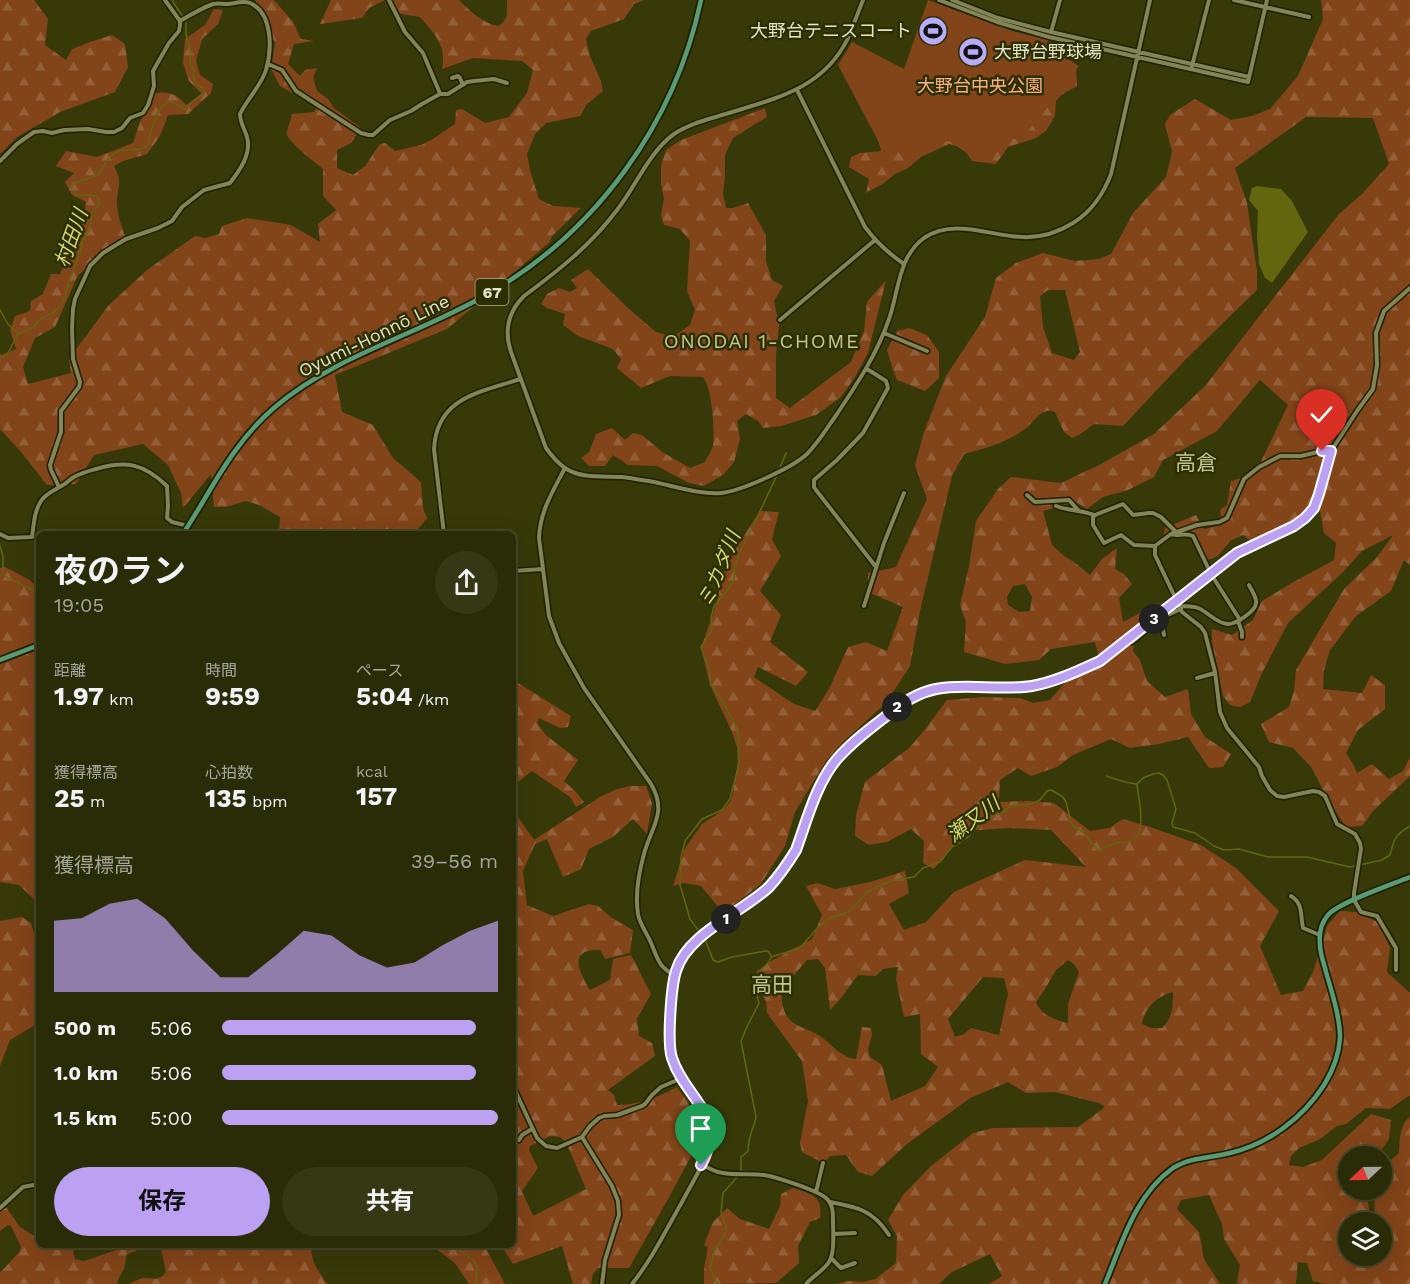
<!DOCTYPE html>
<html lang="ja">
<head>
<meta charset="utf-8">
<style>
  :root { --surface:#2a2b07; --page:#363715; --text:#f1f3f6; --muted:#a5a79b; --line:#464728; --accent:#bca0f2 }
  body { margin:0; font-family:"Work Sans","Noto Sans JP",sans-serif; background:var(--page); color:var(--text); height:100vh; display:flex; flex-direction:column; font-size:22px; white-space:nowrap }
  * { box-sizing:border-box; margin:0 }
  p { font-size:20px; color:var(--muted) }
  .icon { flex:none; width:33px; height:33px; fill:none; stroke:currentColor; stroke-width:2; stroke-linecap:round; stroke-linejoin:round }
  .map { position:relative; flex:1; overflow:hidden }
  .panel { position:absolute; left:36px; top:531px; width:480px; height:717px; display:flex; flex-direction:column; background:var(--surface); border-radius:9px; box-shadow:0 6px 24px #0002,0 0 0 2px var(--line) }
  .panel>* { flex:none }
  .needle { width:39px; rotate:248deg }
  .tools { position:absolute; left:1338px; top:1146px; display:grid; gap:12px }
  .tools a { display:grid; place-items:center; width:54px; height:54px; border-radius:50%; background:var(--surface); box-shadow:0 6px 24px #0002,0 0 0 2px var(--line); font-size:30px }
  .pin { position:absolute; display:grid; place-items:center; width:51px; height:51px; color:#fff; margin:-62px -26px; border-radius:50% 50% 50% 0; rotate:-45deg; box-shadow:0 0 6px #0007 }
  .pin .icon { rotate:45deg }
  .km { position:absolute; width:30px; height:30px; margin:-15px; border-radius:50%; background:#222; color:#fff; font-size:16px; line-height:30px; text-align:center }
  .round { display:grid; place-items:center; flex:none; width:63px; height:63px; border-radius:32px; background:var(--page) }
  .summary { display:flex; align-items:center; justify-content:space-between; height:102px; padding:0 18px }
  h1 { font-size:33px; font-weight:700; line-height:45px }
  .metrics { display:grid; grid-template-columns:repeat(3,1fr); gap:9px; height:102px; padding:6px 18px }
  .metrics div { display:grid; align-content:center }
  .metrics b { font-size:26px; font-weight:700 }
  .metrics small { font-size:16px; font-weight:400 }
  .metrics p { font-size:16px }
  .chart { height:168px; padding:12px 18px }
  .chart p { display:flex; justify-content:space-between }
  .chart svg { width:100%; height:108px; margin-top:6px; fill:var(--accent); opacity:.7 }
  .cta { display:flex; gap:12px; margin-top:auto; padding:12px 18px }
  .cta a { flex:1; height:69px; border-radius:36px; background:var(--accent); color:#111; font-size:24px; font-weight:700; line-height:69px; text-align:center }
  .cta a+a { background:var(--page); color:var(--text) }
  ul { padding:0 18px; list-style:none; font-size:20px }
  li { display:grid; grid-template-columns:96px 72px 1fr; align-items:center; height:45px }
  li i { height:15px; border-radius:8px; background:var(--accent) }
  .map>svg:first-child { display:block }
  .forest { fill:url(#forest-firs); fill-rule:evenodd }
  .green { fill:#824419 }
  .water { fill:#63650f }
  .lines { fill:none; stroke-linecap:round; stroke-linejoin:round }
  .stream { stroke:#63650f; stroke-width:1.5 }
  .minor-casing { stroke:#1f2000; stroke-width:7 }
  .major-casing { stroke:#1f2000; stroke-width:8 }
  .minor { stroke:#828556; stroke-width:4 }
  .major { stroke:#5a9b77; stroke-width:4.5 }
  .major-bridge-casing { stroke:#1f2000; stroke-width:8; stroke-linecap:butt }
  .major-bridge { stroke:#5a9b77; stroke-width:4.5 }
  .route-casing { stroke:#fff; stroke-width:12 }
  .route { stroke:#bca0f2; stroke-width:8 }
  .labels { text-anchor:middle; stroke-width:5; stroke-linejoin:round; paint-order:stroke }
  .shield { fill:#2e2f00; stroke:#abac8d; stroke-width:1.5 }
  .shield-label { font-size:16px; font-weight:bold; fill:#e0e2ca }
  .poi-label { font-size:18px; fill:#e0e2ca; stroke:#2e2f00; text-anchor:end }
  .park-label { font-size:18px; fill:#faaf83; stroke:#2e2f00 }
  .street-label { font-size:18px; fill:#e0e2ca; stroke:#2e2f00 }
  .water-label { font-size:20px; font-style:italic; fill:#d2d76b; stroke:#2e2f00 }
  .neighbourhood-label { font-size:20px; letter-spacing:1.5px; fill:#c1c594; stroke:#2e2f00 }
  .quarter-label { font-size:21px; fill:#c1c594; stroke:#2e2f00 }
</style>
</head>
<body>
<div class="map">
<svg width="1410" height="1284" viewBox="0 0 1410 1284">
  <defs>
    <pattern id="forest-firs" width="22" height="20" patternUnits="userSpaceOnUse" patternTransform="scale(1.5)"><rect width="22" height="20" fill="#824419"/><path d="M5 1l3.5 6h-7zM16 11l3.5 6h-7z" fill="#935f39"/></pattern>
  </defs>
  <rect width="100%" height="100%" fill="#383909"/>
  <!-- forest -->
  <path class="forest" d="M0 0H34L48 19 45 45 66 60 72 49 90 42 112 35 125 44 128 67 115 92 60 112 17 137 0 154Z
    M255 0H274L293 22 301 39 314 41 294 44 288 64 300 76 305 70 317 68 313 78 317 91 328 99 334 108 361 128 351 143 337 150V168L353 175 365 166 380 144 385 143 395 151 421 145 433 139 455 124 456 110 462 109 485 123 509 117 527 93 533 70 522 61 473 58 442 69C447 46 434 33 420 17L396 13 385 0 369 8 362 18 320 24 331 0H459C470 11 482 23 498 26 509 20 507 12 507 0H644L634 4 624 19 591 31 586 39 590 56 601 81 603 91 586 105 580 116 546 123 535 134 527 154 530 170 539 199 553 206 581 208 552 236 550 242 447 329 335 375 342 412 373 425 393 458 421 482 423 508 427 518 414 534H279L280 517 259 505 246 501 226 507H214L211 474 183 508 181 493 168 465 143 444 94 455 76 484 47 485 21 452 0 429V353L1 355 16 349 10 330 15 316 30 311 31 301 43 294 51 274H60L83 220 86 202 72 195 65 182 74 173 56 166 66 151 97 157 133 143 140 122 155 93C169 91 177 94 186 105L202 94 189 81 183 63 185 39 205 25 214 9 223 10 218 24 202 39 196 61 200 75 213 84 211 93 188 114 168 115 160 136 147 154 123 161 114 166C124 184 116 187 117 205 118 217 122 228 126 239L78 275 55 327 35 338 23 367 28 384 71 373 69 358 86 336 108 306 147 270 195 236 205 238 219 234 222 226 247 218 291 225 320 242 318 224 336 210 323 196V169C315 162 288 142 287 134 287 127 291 120 292 114L314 112 317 107 280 86 271 69 275 43Z
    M1321 0H1410V565L1404 560 1391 591 1356 616 1330 650 1324 670 1323 689 1362 693 1371 675 1385 685V709L1358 730 1346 753 1353 764 1357 773 1372 764 1389 779 1403 771 1410 757V776L1373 811 1362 826 1346 827 1328 800 1312 768 1293 748 1269 742 1261 724 1289 707 1294 691 1296 670 1344 589 1378 556 1393 535 1362 551 1342 573 1288 623 1263 671 1250 702 1240 707 1230 705 1223 696 1212 642V629L1232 635 1253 620 1262 601 1290 584 1334 560 1336 543 1324 533 1319 506 1291 532 1252 542 1243 535 1230 541 1218 556 1207 560 1191 531 1163 536 1165 528 1196 515 1204 529 1222 525 1220 510 1227 505 1231 481 1255 474 1288 405 1260 380 1217 431 1163 460 1154 477 1128 490 1103 497 1087 509 1076 502 1043 511 1052 545 1064 556 1074 562 1090 575 1102 559 1117 548 1115 569 1124 574 1132 584 1119 598 1123 622 1140 613 1133 651 1140 660 1147 681 1165 697 1188 689 1191 714 1205 737 1231 754 1223 767 1209 768 1188 737 1159 744 1130 748 1111 739 1073 755 1057 767 1031 776 1018 768 1000 780 999 802 1028 801 1054 803 1090 831 1109 828 1123 819 1147 826 1201 845 1236 868 1279 911 1260 946 1281 995 1303 991 1313 972 1327 926 1340 911 1357 912 1377 922 1390 947 1387 972 1410 993V1095L1390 1109 1366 1108 1346 1124 1337 1126 1320 1139 1299 1148 1291 1156 1289 1165 1303 1167 1322 1160 1371 1114 1391 1120 1389 1139 1377 1156H1348V1190H1370L1368 1203 1371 1218 1375 1219 1374 1190H1382V1168L1399 1153C1400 1140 1399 1125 1410 1117V1284H1325L1313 1281 1307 1263 1298 1262C1296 1270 1298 1278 1295 1284H1238L1237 1282 1240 1265 1224 1239 1222 1224 1209 1195 1181 1200 1177 1209 1199 1232 1204 1259 1220 1284H989L1002 1276 990 1254 952 1272 939 1284H835L849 1281 864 1282 875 1279 896 1263 897 1236 888 1220 903 1195 931 1166 973 1133 992 1128 1078 1127 1105 1107 1099 1103 1055 1092 1026 1093 1008 1082 970 1098 907 1144 872 1176 858 1172 846 1155 830 1156 823 1163 802 1152 800 1143 808 1101 802 1061 767 1013 766 1002 760 988 757 971 773 960 812 939 822 915 806 886 817 883 835 889 870 882 905 871 909 893 889 904 904 930 926 922 954 892 1025 860 1086 867 1051 830 1009 828 965 831 934 869 923 863 924 841 911 829 887 842 869 845 855 836 856 815 865 782 910 747 922 733 947 700 983 697 1020 698 1033 703 1050 700 1079 666 1099 657 1095 642 1051 649 1039 660 1005 664 964 652 966 622 960 605 969 566 976 521 998 489 1011 477 1061 483 1101 464 1154 434 1205 386 1339 214 1363 193 1389 164 1373 118 1306 117 1235 168 1247 203 1257 271V290L1185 360 1123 426 1094 424 1079 435 1072 438 1064 432 1055 412C1042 406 1034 422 1025 429 1008 442 984 449 964 454L952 476 920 611 910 666 886 703 843 742 826 761 795 812 785 846 760 885 723 913 701 886 684 883 673 886 684 850 702 824 723 810 730 802 733 794 739 753 732 732 710 685 701 648 715 608 724 572 738 545 760 511 779 512 772 539 781 556 760 591 781 615 770 642 808 672 796 686 758 667 754 677 794 704 815 711 829 689 848 647 866 642 887 651 903 607 868 592V573L896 567 927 499 915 465 924 432 946 376 985 317 996 278 1016 263 1043 253 1075 261 1099 259 1111 254 1133 213 1166 177 1172 152 1165 124 1170 115 1195 99 1231 120 1252 116 1270 109 1298 76 1323 19ZM1048 290H1065L1080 352 1074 360 1052 353 1043 327 1040 296ZM1025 584 1032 597 1030 611 1019 612 1008 605 1007 597 1013 586ZM818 959 825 968 830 1010 841 998 858 975 876 976 883 969 898 967 896 979 904 1017 920 1014 921 1054 938 1067 925 1086 891 1101 882 1065 870 1057 868 1049 872 1035 871 1028 862 1027 856 1059C840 1057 833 1045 820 1036 813 1031 796 1026 791 1021 781 1013 780 992 783 981L794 975 807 960ZM1068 960 1074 964 1079 972 1068 1004V1023C1055 1020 1041 1015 1036 1002L1045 989 1056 970ZM983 977 1004 978 1008 994 999 1035 971 1028 964 1034 955 1037 948 1019ZM1173 992C1173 1005 1173 1018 1162 1028H1151L1142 1024C1145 1007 1157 996 1173 992ZM1348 1222H1382V1256H1348Z
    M1076 66 1077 86 1061 95 1056 101 1055 116 1046 131 1036 138 1008 147 996 164 972 161 963 148 949 144 921 157 908 168 895 174 884 183 866 193 869 179 849 167 851 157 860 153 881 151 876 128Z
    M765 108 767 117 733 138 725 155V176L723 193 726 208H733L748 203 766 235V261L772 280 783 286 774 301 779 325 776 356V398L790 408 851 362 864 331 867 302 886 280 868 353 855 377 841 397 816 415 781 426 763 428 758 421 746 414 737 421 740 439 734 462 723 475 704 486 689 483 657 466 628 465 613 455 605 466H589L581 458 589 452 596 434 612 428 625 440 633 433 642 435 662 452 690 468 705 462C707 457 712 451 713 445 715 430 712 388 703 377L670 376 641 388 617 368 621 359 613 349 578 336 563 325 565 314 547 308 541 304 547 294 559 288 570 292 577 288 571 280 588 269 629 309 656 332 673 337 690 325 695 310 687 291 690 241 680 229 664 225 661 215 664 199 661 184V165L666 150 681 140Z
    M909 328 927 335 939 352V378L925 391 897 380 892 367 887 350 897 331Z
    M5 567 28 579 39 588V904L19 885 0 882V568Z
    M513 674 518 683 571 716 568 727 560 728 539 718 537 723 546 735 578 760 564 781 576 792 584 802 576 807 570 797 532 771 513 786Z
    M631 786H646L652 803 647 834 633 819 613 837 589 849 581 869 563 877 547 839 535 844 523 871 527 905 553 916 589 904 598 906 612 918 633 930 630 953 605 959 600 950C567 948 579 972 590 990L610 980 613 959 631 955 651 994 637 1019 639 1036 652 1043 655 1056 608 1090 614 1095 617 1105C638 1105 659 1097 677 1087L689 1104 684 1122 696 1147 668 1199 629 1268H598L593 1274 591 1284H573L562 1246 513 1264 501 1245H513V810L534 840 600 797 617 789ZM550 1136 560 1137 566 1142 586 1189 533 1216 522 1191 538 1168 529 1150 530 1146Z
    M22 917 31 923 39 950V1026L35 1025 10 1040 0 1066V921Z
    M793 1188C811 1194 823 1195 820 1218L810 1222 798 1246 799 1263 776 1283 704 1284V1269L708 1247 704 1245 713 1222 727 1208 740 1219 769 1229 780 1206 781 1194Z
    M6 1207 20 1227 39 1239V1245H72L75 1259 84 1261 119 1249 120 1245H139L136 1251 127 1254 124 1269 117 1282 118 1284H0V1273L19 1252 21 1247 11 1226 8 1225 0 1231V1208Z
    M166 1245H311C311 1263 318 1270 327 1284H129C133 1282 139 1279 143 1278 155 1277 157 1283 166 1272L161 1249Z
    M431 1245H484L505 1284H469L455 1263Z"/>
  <!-- green -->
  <path class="green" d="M928 0 1012 31 1068 45 1064 57 1079 66 1040 117 1026 133 973 158 950 141 884 152 838 65 852 42 904 69Z"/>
  <!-- water -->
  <path class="water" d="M1257 186 1281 189 1292 201 1308 232 1272 283 1265 278 1259 264 1257 236 1258 211 1249 200 1252 188Z"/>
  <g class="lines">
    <!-- stream -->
    <path class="stream" d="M173 0V2L183 17
      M0 310 8 324 17 333
      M0 358 7 355 18 334 34 327 40 319 53 313 59 308 64 299 70 278 79 256 82 242 90 229 91 216 100 203 98 197 92 195H76L71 189 74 183 98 175C103 168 106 160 112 155 124 145 138 155 149 144 149 135 158 100 171 102 175 103 181 107 184 109L204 92 203 88 196 84 193 77 194 71 190 64 191 54 186 34V21
      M779 470 786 453
      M0 546 3 556V574L8 578 39 593
      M1106 776 1125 782 1136 784
      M771 956 769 952 766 951 732 957 718 962 713 960 705 939 690 919 680 885 681 857 685 841 702 819 722 810 730 799 739 764 738 753 739 741 738 734 735 725 722 700 711 685 709 668 701 647 712 630 711 618 714 606 727 591 734 580 735 566 739 554 754 524 777 475
      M771 957 800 948 818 927 830 918 846 913 853 908 868 891 893 880 914 877 923 868 940 862 952 847 968 837 981 823 991 817 1004 811 1015 804 1026 805 1034 803 1040 800 1047 791 1051 790 1063 797 1066 802 1071 822 1074 827 1083 832 1098 850C1105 849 1109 845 1116 843 1122 842 1128 844 1134 839 1147 830 1138 798 1137 784L1143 778 1153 774 1159 773 1163 775 1167 780 1176 809 1172 823 1173 827 1195 833 1214 846 1224 850 1239 849 1268 857H1307L1350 867 1382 860 1390 855C1394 839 1395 835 1410 826
      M741 1173V1157L748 1151C748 1136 753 1131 756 1117L741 1041 746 1029 759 1003C757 994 752 982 759 973 763 967 768 965 771 958
      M452 1245 474 1261 477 1266 476 1284
      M717 1284 710 1268 714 1252 725 1234 726 1227 721 1212 723 1193 738 1176"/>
    <!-- minor casing -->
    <g class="minor-casing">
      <path id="minor" d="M863 0C858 13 853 26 848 38 824 88 777 98 729 113 710 119 690 123 674 134 649 152 636 186 617 210 591 245 559 270 524 296 508 312 504 331 511 352L546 448C551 455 558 463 565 468 581 479 604 476 622 477 631 478 640 480 649 481 671 485 699 495 721 493 741 491 792 468 807 454 818 443 827 428 837 414 857 384 877 354 889 319 899 291 898 257 924 238 954 218 990 236 1022 237 1040 238 1057 233 1073 223 1091 212 1104 193 1111 174L1150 0
        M939 0 997 22 1049 37 1248 82 1267 0
        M952 0 998 18 1051 32 1249 77
        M1234 0 1309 17
        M1051 32 1060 0
        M268 64 282 70 296 91 361 133 369 135H373L390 120 411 111 422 104 440 94 439 91 423 53 405 32 389 0
        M1192 66 1209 0
        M452 78 458 76 460 78 463 85
        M797 90 865 227C876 242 888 253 904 264
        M440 94H448L467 82 474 81 494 79 507 83
        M0 161 17 144 34 132 43 131 52 133 64 130 88 129 106 132H114L122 128 130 118 143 113 148 105 154 86 153 71 169 43 179 31 180 25V21L165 0
        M780 320 875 240
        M884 333 927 351
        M867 369 886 381 888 388 863 433 837 460 814 480V487L816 490 876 567
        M1331 451H1322L1301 456H1280L1259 467 1244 479 1227 518 1219 522 1197 525 1171 534 1155 546V555L1182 612 1201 627 1205 633 1215 672 1220 712 1227 728 1259 767 1262 776 1270 790 1277 796 1284 797 1313 791 1319 792 1325 796 1337 824 1355 834 1360 843 1361 849 1354 893V900L1361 912 1377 916 1396 948V970
        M565 468C553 491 540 511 539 538L549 616 559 643 584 688 651 784C668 813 651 827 644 854 639 872 635 895 638 914 640 925 647 933 651 943 658 959 658 967 675 975
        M59 487 51 470 50 465 61 432V411L79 387 80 382 73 359 72 328 73 309 75 299 90 266 103 253 126 239 158 228 172 221 182 207 204 190 230 183C239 171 252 154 247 137 245 129 240 123 240 114 247 99 261 86 266 70 272 50 273 13 250 3 242 0 234 4 227 4 222 4 218 3 213 4 202 8 190 15 180 21
        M1027 495 1035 502 1069 500 1079 511
        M1056 506C1069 511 1082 510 1094 515
        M0 534 8 538 32 537C34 524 34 512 41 501 46 493 55 490 63 485 67 483 70 479 74 477 81 473 89 471 96 469 127 460 144 464 167 486L168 506 167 518 172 522 184 525 193 534
        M444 534 434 449C437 397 479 393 520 379
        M1171 534C1177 537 1185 532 1193 536L1211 574 1240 620
        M1155 546 1134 545 1121 535 1104 543 1093 525V517L1095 515 1123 504 1133 515 1149 513H1153L1161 517 1176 532
        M513 571 543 569
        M864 606 884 543 904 493
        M1179 606C1186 606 1193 606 1198 608 1208 612 1216 623 1227 624 1235 625 1256 611 1256 603 1257 597 1251 590 1249 585
        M1161 618 1164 635
        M1238 621 1242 632V637
        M1132 642 1161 618 1181 609
        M1197 678 1215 673
        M1291 896C1304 904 1300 916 1303 928L1320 935
        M513 1086 537 1138 546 1146 557 1148 582 1137 590 1126 599 1118 604 1116 617 1115 642 1106 645 1104 652 1095 661 1087 682 1078
        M582 1137 612 1186 618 1201 619 1215 605 1260 602 1284
        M519 1140 522 1135 532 1129
        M701 1165C707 1167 712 1170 718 1172 733 1176 749 1173 764 1175 776 1177 821 1191 828 1200 833 1206 833 1213 833 1221 833 1233 835 1252 829 1262 825 1269 812 1277 806 1284
        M816 1192 823 1163
        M830 1202C857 1207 873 1210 889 1235
        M0 1208 23 1187 39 1184
        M833 1234 855 1233
        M831 1258 841 1268 855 1263
        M632 1284C652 1259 666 1230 682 1202 690 1186 701 1170 707 1153 710 1146 711 1138 710 1131 708 1109 690 1092 680 1075 676 1068 673 1061 671 1054 668 1038 671 988 676 972 687 935 741 913 768 887 779 876 788 863 796 850L825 778 836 760 856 740 909 699 935 689 951 687 1031 686 1052 681 1100 661 1237 553 1294 526 1304 518 1314 508 1319 494 1331 451 1357 411 1373 389 1377 365 1376 333 1384 311 1410 288"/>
    </g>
    <!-- major casing -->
    <g class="major-casing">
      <path id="major" d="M201 505C222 469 243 434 275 407 336 355 417 335 486 295 596 233 675 123 701 0
        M0 660 39 645
        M1105 1284C1122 1243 1135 1195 1173 1168 1190 1157 1211 1158 1230 1153 1268 1144 1303 1118 1324 1085 1332 1072 1339 1055 1340 1038 1340 1017 1332 993 1326 972 1324 963 1320 954 1320 945 1319 935 1321 923 1328 915 1337 903 1393 884 1410 877"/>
    </g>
    <!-- minor -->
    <use href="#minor" class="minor"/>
    <!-- major -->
    <use href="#major" class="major"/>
    <!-- major-bridge casing -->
    <g class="major-bridge-casing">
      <path id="major-bridge" d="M183 534 201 505"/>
    </g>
    <!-- major-bridge -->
    <use href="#major-bridge" class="major-bridge"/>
  </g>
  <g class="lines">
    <!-- route casing -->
    <g class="route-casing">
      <path id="route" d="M701 1165C728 1114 685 1099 672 1058 667 1043 671 987 676 971 687 934 741 913 769 887 779 876 788 863 796 850 807 820 816 784 837 759 851 743 868 730 885 717 900 704 916 693 936 689 967 683 1000 691 1032 686 1055 682 1078 671 1100 661L1237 553 1294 526 1305 518 1314 508 1319 494 1331 451H1322"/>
    </g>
    <!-- route -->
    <use href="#route" class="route"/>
  </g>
  <!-- icons -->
  <defs>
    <g id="stadium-disc" transform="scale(1.5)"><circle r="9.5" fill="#b8abf7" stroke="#2e2f00"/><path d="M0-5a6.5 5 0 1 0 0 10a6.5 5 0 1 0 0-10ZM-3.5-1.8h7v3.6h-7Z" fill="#111"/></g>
  </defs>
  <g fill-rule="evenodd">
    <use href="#stadium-disc" x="933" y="31"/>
    <use href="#stadium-disc" x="973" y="52"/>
  </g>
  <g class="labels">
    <!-- shield labels -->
    <rect class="shield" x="475.5" y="279" width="33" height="26" rx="4.5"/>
    <g class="shield-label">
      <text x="492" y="298">67</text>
    </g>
    <!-- poi labels -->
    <g class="poi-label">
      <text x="912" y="37">大野台テニスコート</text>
      <text x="994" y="58" text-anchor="start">大野台野球場</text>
    </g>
    <!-- park labels -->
    <g class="park-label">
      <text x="980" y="92">大野台中央公園</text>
    </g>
    <!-- street labels -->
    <g class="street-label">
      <text transform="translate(374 336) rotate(-26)" y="6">Oyumi-Honnō Line</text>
    </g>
    <!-- water labels -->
    <g class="water-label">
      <text transform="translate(71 238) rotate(-70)" y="7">村田川</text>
      <text transform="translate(719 569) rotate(-68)" y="7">ミカダ川</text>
      <text transform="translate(973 819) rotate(-37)" y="7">瀬又川</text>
    </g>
    <!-- neighbourhood labels -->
    <g class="neighbourhood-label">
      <text x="762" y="348">ONODAI 1-CHOME</text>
    </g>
    <!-- quarter labels -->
    <g class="quarter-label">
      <text x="1196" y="470">高倉</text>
      <text x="772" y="992">高田</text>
    </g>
  </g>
</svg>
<div class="tools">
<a><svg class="needle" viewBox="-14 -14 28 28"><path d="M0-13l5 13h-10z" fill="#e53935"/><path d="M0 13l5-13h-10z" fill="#a5a79b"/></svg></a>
<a><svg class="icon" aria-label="layers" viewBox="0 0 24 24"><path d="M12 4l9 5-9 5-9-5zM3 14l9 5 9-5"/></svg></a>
</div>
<div class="pin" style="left:701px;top:1165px;background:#1e9e55"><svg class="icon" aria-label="arrive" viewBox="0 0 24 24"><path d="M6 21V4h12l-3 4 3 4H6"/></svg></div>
<div class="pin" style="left:1322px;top:451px;background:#d93025"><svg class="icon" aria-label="check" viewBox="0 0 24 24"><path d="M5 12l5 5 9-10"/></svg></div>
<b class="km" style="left:726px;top:919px">1</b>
<b class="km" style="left:897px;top:707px">2</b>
<b class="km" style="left:1154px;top:619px">3</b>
<section class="panel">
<div class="summary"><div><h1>夜のラン</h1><p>19:05</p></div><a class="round"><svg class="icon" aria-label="share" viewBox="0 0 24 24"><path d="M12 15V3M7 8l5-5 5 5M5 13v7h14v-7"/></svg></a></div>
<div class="metrics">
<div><p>距離</p><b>1.97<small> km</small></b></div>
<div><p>時間</p><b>9:59</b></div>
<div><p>ペース</p><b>5:04<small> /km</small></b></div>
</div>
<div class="metrics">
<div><p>獲得標高</p><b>25<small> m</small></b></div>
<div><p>心拍数</p><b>135<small> bpm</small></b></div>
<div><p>kcal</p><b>157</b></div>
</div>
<div class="chart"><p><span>獲得標高</span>39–56 m</p>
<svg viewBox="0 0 160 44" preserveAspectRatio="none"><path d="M0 44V15L10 14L20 8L30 6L40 14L50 27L60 38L70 38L80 29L90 19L100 21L110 29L120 34L130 32L140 25L150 19L160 15V44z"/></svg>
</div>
<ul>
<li><b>500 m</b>5:06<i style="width:92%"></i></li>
<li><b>1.0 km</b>5:06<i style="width:92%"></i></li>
<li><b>1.5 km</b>5:00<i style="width:100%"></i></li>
</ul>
<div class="cta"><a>保存</a><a>共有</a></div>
</section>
</div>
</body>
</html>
